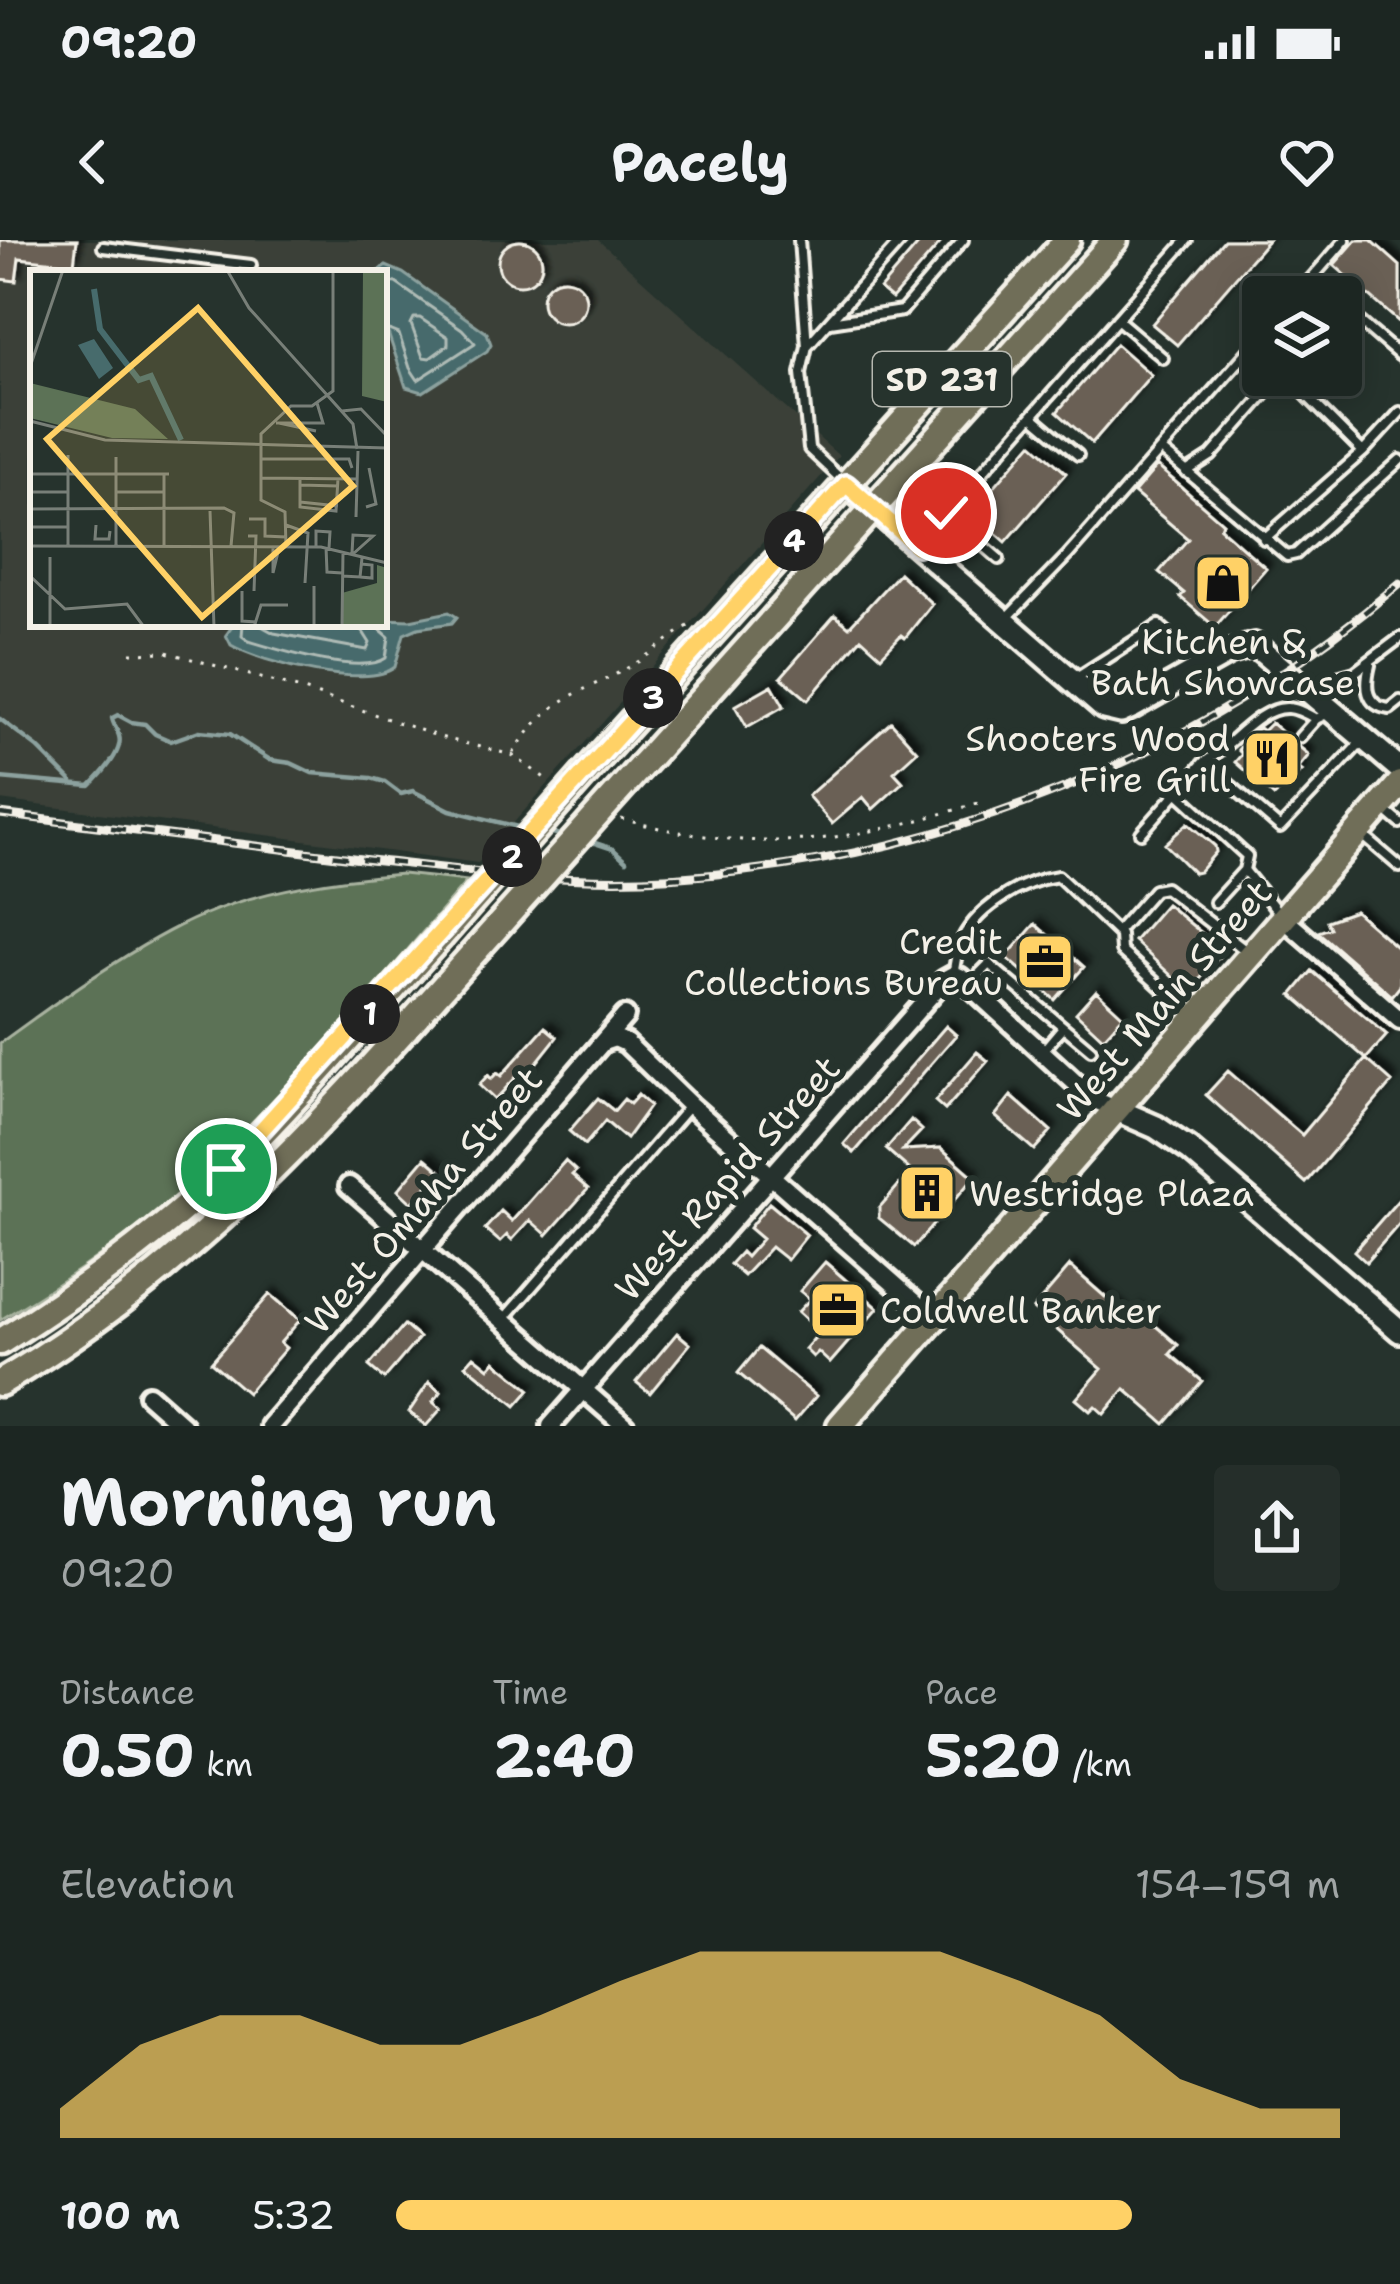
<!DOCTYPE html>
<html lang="en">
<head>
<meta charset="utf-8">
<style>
  :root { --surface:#1c2622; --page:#252e2a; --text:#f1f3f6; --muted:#a0a5a5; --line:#3a4340; --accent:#ffd166 }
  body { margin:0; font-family:"Shantell Sans",sans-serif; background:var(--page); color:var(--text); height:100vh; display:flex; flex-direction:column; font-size:45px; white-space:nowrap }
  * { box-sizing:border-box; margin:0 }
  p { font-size:39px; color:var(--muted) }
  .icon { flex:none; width:66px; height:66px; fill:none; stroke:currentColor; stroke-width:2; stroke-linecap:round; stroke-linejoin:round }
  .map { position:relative; height:1186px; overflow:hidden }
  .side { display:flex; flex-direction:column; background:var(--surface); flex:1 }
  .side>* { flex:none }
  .tools { position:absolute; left:1242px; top:36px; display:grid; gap:24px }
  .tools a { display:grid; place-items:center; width:120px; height:120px; border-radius:12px; background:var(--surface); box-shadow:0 6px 30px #0003,0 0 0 3px var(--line); font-size:60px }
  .pin { position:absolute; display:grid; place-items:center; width:102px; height:102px; color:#fff; margin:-51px; border:6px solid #fff; border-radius:50%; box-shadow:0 3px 12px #0007 }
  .km { position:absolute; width:60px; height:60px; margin:-30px; border-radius:50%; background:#222; color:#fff; font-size:33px; line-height:60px; text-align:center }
  .round { display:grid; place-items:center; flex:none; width:126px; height:126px; border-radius:12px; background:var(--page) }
  .summary { display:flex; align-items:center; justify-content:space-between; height:204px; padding:0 60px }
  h1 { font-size:66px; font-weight:700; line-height:90px }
  .figures { display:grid; grid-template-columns:repeat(3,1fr); gap:18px; height:204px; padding:12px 60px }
  .figures div { display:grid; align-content:center }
  .figures b { font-size:60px; font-weight:700 }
  .figures small { font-size:33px; font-weight:400 }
  .figures p { font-size:33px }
  .chart { height:336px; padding:24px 60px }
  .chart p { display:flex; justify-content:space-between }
  .chart svg { width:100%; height:216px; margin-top:12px; fill:var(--accent); opacity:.7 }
  ul { padding:0 60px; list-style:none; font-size:39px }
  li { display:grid; grid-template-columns:192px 144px 1fr; align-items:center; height:90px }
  li i { height:30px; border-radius:15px; background:var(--accent) }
  .status { display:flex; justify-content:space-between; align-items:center; height:84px; padding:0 60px; background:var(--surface); direction:ltr }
  .status svg { height:33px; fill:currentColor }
  header { display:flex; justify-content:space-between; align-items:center; height:156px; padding:0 60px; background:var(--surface); font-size:54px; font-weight:700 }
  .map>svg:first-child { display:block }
  .built { fill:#3b4139; fill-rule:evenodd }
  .green { fill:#5c7256; stroke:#a8b29f; stroke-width:3 }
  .water { fill:#476b6c; stroke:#8ca19e; stroke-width:3 }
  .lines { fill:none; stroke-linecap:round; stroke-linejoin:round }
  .shore { stroke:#afbbb6; stroke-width:3 }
  .stream { stroke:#8ca19e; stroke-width:4.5 }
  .building { fill:#6b6155; stroke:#f4f1e8; stroke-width:3; filter:url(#shadow) }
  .service-casing { stroke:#f4f1e8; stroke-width:16 }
  .minor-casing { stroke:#f4f1e8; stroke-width:26 }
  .tertiary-casing { stroke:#f4f1e8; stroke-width:30 }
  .primary-casing { stroke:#f4f1e8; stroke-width:33 }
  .path { stroke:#f4f1e8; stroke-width:3; stroke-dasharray:3 9; stroke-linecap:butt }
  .service { stroke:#26332d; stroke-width:8 }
  .minor { stroke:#26332d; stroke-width:16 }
  .tertiary { stroke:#26332d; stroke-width:21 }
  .primary { stroke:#706e59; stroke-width:24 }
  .rail-casing { stroke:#f4f1e8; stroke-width:9 }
  .rail { stroke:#26332d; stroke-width:4.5; stroke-dasharray:14; stroke-linecap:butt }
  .primary-bridge-casing { stroke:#f4f1e8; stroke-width:33; stroke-linecap:butt }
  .primary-bridge { stroke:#706e59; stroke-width:24 }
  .route-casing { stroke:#fff; stroke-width:24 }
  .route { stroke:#ffd166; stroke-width:15 }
  .labels { text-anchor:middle; stroke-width:12; stroke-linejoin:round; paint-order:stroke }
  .shield { fill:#26332d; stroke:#b6b8b0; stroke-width:3 }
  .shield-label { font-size:33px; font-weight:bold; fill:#f4f1e8 }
  .poi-label { font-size:36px; fill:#f4f1e8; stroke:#26332d; text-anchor:end }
  .street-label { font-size:36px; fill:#f4f1e8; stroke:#26332d }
  .inset-river { fill:none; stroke:#476b6c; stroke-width:6 }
  .inset-road { fill:none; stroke:#787f78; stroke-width:3 }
  .view { fill:#ffd166; fill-opacity:0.15; stroke:#ffd166; stroke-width:6 }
  .inset-edge { fill:none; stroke:#f4f1e8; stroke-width:6 }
</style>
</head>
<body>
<div class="status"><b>09:20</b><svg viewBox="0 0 49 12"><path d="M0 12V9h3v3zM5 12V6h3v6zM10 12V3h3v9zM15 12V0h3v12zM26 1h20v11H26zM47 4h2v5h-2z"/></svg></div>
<header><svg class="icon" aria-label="back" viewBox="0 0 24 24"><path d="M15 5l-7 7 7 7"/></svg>Pacely<svg class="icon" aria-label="heart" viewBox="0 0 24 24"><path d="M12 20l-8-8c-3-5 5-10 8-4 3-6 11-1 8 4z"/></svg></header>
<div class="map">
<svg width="1400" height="1186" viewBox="0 0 1400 1186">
  <defs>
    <filter id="shadow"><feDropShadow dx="5.5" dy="-5.5" stdDeviation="3" flood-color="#0009"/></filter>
  </defs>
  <rect width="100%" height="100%" fill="#26332d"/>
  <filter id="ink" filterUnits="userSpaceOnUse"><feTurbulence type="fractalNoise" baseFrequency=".00833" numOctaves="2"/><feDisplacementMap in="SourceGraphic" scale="24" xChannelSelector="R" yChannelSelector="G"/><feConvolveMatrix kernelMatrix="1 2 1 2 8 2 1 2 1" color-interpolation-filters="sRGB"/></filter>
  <g filter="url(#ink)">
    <!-- built -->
    <path class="built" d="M0 0H598L839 216 478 623 0 560ZM33 33H384V384H33Z"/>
    <!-- green -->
    <path class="green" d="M402 634 467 641C394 724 325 811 248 890 175 965 89 1027 0 1080V803C56 762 140 701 203 675 265 649 335 639 402 634Z"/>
    <!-- water -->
    <path class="water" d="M386 26 403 33 487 93 491 104 487 111 423 152 406 147 384 81V33H376Z
      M449 372 457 377 452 383 418 388 404 394 395 427C367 450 262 423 231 405L226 395 234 384H310L314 389 323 384H384V379L410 380Z"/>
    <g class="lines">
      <!-- shore -->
      <path class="shore" d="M384 41 396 43 462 89 475 103 418 140 410 128 399 94 384 88
        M414 78H420L448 97V105L430 118 423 117 411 84Z
        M243 384 242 396 249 401C279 410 362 436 386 418L389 397 374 384
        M258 384 274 393 367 410 370 403 358 384"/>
      <!-- stream -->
      <path class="stream" d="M0 479 37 507 72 542
        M0 538 90 546C100 536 124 511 119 496 117 489 113 484 112 478L118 475 131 482 145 484 155 494 171 501 199 491 230 494 270 520 291 523 312 533 371 538 385 542 401 554 413 551 450 570 522 588
        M545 592 569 596
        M586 600 613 609 626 621"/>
    </g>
    <!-- building -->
    <path class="building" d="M0 0H77L74 24 19 18 16 41 0 39Z
      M922 0H943L892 59 880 49Z
      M1224 0H1268L1177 105 1152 84Z
      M1356 0H1371L1400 26V83L1334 25Z
      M498 23a22 22 0 1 1 44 0a22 22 0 1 1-44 0Z
      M542 61a22 22 0 1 1 44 0a22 22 0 1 1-44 0Z
      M1116 104 1151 135 1092 203 1057 172Z
      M1032 203 1066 233 1006 302 972 272Z
      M1157 226 1223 283 1220 288 1266 328 1215 387 1180 357 1184 353 1159 332 1188 299 1134 253Z
      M899 333 932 364 905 398 901 395 881 416 861 398 808 460 781 437 835 375 849 387Z
      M772 445 784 466 747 487 735 466Z
      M891 482 917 511 894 532 903 542 873 569 863 557 832 584 808 556Z
      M1271 483 1309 515 1298 528 1302 531 1274 556 1235 522 1242 514 1238 510 1251 494 1259 488 1263 491Z
      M1188 583 1215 606 1216 612 1199 632 1194 633 1165 604Z
      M1166 664 1224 711 1189 752 1134 701Z
      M1355 671 1400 710V746L1392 756 1318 692 1330 688 1327 681Z
      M1035 684 1084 727 1055 760 1006 717Z
      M1312 731 1387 795 1366 819 1292 755Z
      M1096 751 1123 776 1103 798 1076 773Z
      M946 786 956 795 854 913 844 904Z
      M545 787 557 797 530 831 523 836 520 833 495 860 479 845 488 835 491 839 497 833 501 836Z
      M977 812 988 821 945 870 935 861Z
      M1366 819 1392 842 1306 943 1206 855 1228 831 1302 895Z
      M638 855 650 866 626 899 605 881 585 905 569 891 598 858 614 871 624 859 630 864Z
      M1011 856 1051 891 1034 910 995 876Z
      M911 880 922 890 903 910 941 908 974 937 914 1007 879 978V968L911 931 886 909Z
      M425 918 446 936 438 945 432 940 412 963 398 950Z
      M565 921 576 931 572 935 588 949 547 995 530 980 512 1000 507 995 500 1002 485 989 501 971 512 981Z
      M1400 958V983L1366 1022 1354 1011Z
      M769 963 807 995 787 1020 771 1007 744 1036 730 1024 741 1012 746 1017 762 999 749 988Z
      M825 1022 878 1068 830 1123 818 1112 813 1117 805 1109 820 1092 798 1072 810 1059 800 1051Z
      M1070 1026 1129 1078 1136 1069 1178 1105 1170 1114 1202 1141 1165 1184 1125 1149 1104 1174 1095 1166 1090 1171 1076 1159 1102 1129 1033 1069Z
      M270 1054 300 1080 280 1103 286 1108 247 1153 211 1122Z
      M404 1085 419 1098 384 1139 369 1126Z
      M677 1093 690 1104 650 1153 636 1142Z
      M759 1108 816 1156 795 1181 738 1133Z
      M474 1116 489 1128 495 1121 530 1150 516 1166 466 1125Z
      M429 1142 441 1152 433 1162 441 1169 426 1186 409 1172Z"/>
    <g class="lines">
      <!-- service casing -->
      <g class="service-casing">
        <path id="service" d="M799 0 807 106 801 133 809 209 845 243
          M103 7 251 25
          M1311 39 1332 57
          M1295 57 1345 0
          M1341 65 1400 116
          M1117 79 1163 118
          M830 82 902 71 963 0
          M807 106 902 0
          M1286 135 1363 212
          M1032 176 1078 215
          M1161 210 1287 316 1296 314 1400 220
          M1186 232 1211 216 1282 135
          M946 273 999 319
          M1264 299 1363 212 1400 172
          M918 305 1187 0
          M1005 380 1067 316 1263 94
          M1370 425C1365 445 1364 466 1390 469L1400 461
          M1073 440 1159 385 1202 423
          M1316 451 1330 439 1355 432 1400 398
          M1300 497 1316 479
          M1204 522C1229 509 1258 466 1288 468 1297 468 1309 475 1316 479L1331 472
          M1177 552 1247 616 1244 630
          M1386 571 1400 583
          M1141 593 1204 522 1280 588 1364 499
          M1360 593 1400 627
          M1215 662 1244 630 1282 677
          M1117 692 1154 650 1165 648 1250 714
          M953 735C955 726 956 715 959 706 973 669 1021 641 1058 636L1120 695 1121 711 1190 774
          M970 743 989 724 1091 810
          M1042 812 1063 787
          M504 1079 690 865"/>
      </g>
      <!-- minor casing -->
      <g class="minor-casing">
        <path id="minor" d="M1283 678 1400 780
          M603 802 615 798 626 803 690 865 933 1078
          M349 946 625 1186
          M148 1155 183 1186
          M270 1186 625 776
          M551 1186 944 740 953 735 960 737 1093 859 1117 870"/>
      </g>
      <!-- tertiary casing -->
      <g class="tertiary-casing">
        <path id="tertiary" d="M846 244 1104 468 1121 472 1132 467 1228 413 1254 405 1400 529
          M1117 870 1156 887 1190 910 1400 1091"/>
      </g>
      <!-- primary casing -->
      <g class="primary-casing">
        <path id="primary" d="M604 512 1067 0
          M642 525 1115 0
          M0 1102C81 1051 159 995 228 928 302 855 370 774 441 696
          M0 1143C199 1025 326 877 478 708
          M840 1186 1400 544"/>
      </g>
      <!-- path -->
      <path class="path" d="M131 413 166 412 301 449 440 497 512 515 549 541
        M513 513C557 449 577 458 636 423 655 411 672 395 692 384
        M621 579C762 615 841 605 978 563"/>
      <!-- service -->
      <use href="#service" class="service"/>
      <!-- minor -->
      <use href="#minor" class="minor"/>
      <!-- tertiary -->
      <use href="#tertiary" class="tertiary"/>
      <!-- primary -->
      <use href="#primary" class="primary"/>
      <!-- rail casing -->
      <g class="rail-casing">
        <path id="rail" d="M0 574C120 589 241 604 361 619 455 629 549 642 643 639 918 629 1191 524 1400 343"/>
      </g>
      <!-- rail -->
      <use href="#rail" class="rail"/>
      <!-- primary-bridge casing -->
      <g class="primary-bridge-casing">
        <path id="primary-bridge" d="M441 696 604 512
          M478 708 642 525"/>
      </g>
      <!-- primary-bridge -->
      <use href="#primary-bridge" class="primary-bridge"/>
    </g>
  </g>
  <g class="lines" filter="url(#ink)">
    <!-- route casing -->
    <g class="route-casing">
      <path id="route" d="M226 929 846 244 917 306 946 273"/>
    </g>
    <!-- route -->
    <use href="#route" class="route"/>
  </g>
  <!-- icons -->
  <defs>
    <g id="shop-square" transform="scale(3)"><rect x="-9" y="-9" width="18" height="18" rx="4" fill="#ffd166" stroke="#26332d"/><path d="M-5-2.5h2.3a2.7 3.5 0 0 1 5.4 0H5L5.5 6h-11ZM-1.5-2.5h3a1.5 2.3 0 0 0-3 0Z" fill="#111"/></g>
    <g id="restaurant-square" transform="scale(3)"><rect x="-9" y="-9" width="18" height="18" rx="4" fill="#ffd166" stroke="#26332d"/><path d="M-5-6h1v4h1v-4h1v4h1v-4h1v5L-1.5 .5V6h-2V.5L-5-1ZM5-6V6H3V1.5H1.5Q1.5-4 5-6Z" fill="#111"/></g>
    <g id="office-square" transform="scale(3)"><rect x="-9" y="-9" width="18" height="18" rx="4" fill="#ffd166" stroke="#26332d"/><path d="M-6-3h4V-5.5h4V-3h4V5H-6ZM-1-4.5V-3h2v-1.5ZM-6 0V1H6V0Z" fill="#111"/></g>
    <g id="building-square" transform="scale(3)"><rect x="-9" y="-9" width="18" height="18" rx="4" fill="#ffd166" stroke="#26332d"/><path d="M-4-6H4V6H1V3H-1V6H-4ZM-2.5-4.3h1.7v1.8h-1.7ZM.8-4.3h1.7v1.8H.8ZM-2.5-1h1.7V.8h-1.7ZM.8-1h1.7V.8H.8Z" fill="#111"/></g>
  </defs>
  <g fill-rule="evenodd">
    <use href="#shop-square" x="1223" y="343"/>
    <use href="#restaurant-square" x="1272" y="519"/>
    <use href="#office-square" x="1045" y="722"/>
    <use href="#building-square" x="927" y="953"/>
    <use href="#office-square" x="838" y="1070"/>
  </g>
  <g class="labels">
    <!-- shield labels -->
    <rect class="shield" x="873" y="112" width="138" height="54" rx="9"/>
    <g class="shield-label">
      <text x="942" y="151">SD 231</text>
    </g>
    <!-- poi labels -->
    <g class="poi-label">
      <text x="1223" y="414" text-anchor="middle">Kitchen &amp;<tspan x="1223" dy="41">Bath Showcase</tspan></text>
      <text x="1230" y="511">Shooters Wood<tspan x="1230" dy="41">Fire Grill</tspan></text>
      <text x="1003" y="714">Credit<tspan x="1003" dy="41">Collections Bureau</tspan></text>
      <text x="969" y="966" text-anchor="start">Westridge Plaza</text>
      <text x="880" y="1083" text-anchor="start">Coldwell Banker</text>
    </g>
    <!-- street labels -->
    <g class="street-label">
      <text transform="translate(1164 760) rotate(-49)" y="13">West Main Street</text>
      <text transform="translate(727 938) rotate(-48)" y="13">West Rapid Street</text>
      <text transform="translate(423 960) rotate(-49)" y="13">West Omaha Street</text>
    </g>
  </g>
  <!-- overview -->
  <g transform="translate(30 30)">
    <rect width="357" height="357" fill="#26332d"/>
    <path d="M333 0H357V132L332 126ZM0 113 105 139 138 169 82 168 0 148ZM347 295 357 298V357H312V323L347 313Z" fill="#5c7256"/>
    <path d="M64 69 83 98 69 109 48 75Z" fill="#476b6c"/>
    <path class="inset-river" d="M64 19 70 59 109 110 121 106 151 170"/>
    <path class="inset-road" d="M197 0 219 38 323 154 327 179M0 97 33 0M312 141 331 139 357 166M0 151 75 170 357 178M246 153H293L287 133M249 153 286 161M231 189H319L322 198M0 204H139M134 204V276M231 208 327 209M270 209V237L306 241 308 209M270 215 308 216M0 222H38M86 222H135M270 232 308 236M336 237 346 234 339 198M0 239 194 238 204 243 201 276M180 241 184 357M326 247 328 181M219 249H235V266L256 267M66 255 65 269H79L80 261M256 255 278 263 275 313M0 257H38M218 266H226L224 321M0 276 291 277 357 293M38 276V185M86 276V187M256 276 255 242 231 230V164L261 136H282L303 121V0M286 276V261L300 262 299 278M243 277V303L249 278M296 277 297 302 312 303M322 283 323 265 343 266 323 284M0 306 35 339 97 334 114 357M312 306 330 307 332 288M330 307 342 308V295L331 294M212 321V351L227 352M20 357V287M224 357 231 335H258M284 357V316M312 357 313 282"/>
    <path class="view" d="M168 38 323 216 172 347 17 169Z"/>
    <rect width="357" height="357" class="inset-edge"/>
  </g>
</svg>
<div class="tools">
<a><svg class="icon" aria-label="layers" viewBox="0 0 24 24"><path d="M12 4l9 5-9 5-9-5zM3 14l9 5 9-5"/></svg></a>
</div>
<div class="pin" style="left:226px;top:929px;background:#1e9e55"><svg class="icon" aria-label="arrive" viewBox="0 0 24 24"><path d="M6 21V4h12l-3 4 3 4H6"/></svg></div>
<div class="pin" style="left:946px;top:273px;background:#d93025"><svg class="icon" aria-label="check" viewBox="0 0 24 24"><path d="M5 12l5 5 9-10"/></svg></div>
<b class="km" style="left:370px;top:774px">1</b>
<b class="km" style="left:512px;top:617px">2</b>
<b class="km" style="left:653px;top:458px">3</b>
<b class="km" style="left:794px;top:301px">4</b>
</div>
<section class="side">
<div class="summary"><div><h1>Morning run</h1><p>09:20</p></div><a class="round"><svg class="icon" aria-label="share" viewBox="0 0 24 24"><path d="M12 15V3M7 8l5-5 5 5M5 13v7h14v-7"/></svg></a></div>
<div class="figures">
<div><p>Distance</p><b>0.50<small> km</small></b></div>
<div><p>Time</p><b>2:40</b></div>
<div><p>Pace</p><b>5:20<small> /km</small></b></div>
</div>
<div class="chart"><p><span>Elevation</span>154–159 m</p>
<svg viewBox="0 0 160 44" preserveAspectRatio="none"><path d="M0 44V38L10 25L20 19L30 19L40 25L50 25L60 19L70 12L80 6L90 6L100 6L110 6L120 12L130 19L140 32L150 38L160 38V44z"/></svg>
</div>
<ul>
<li><b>100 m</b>5:32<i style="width:78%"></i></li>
</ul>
</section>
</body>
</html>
